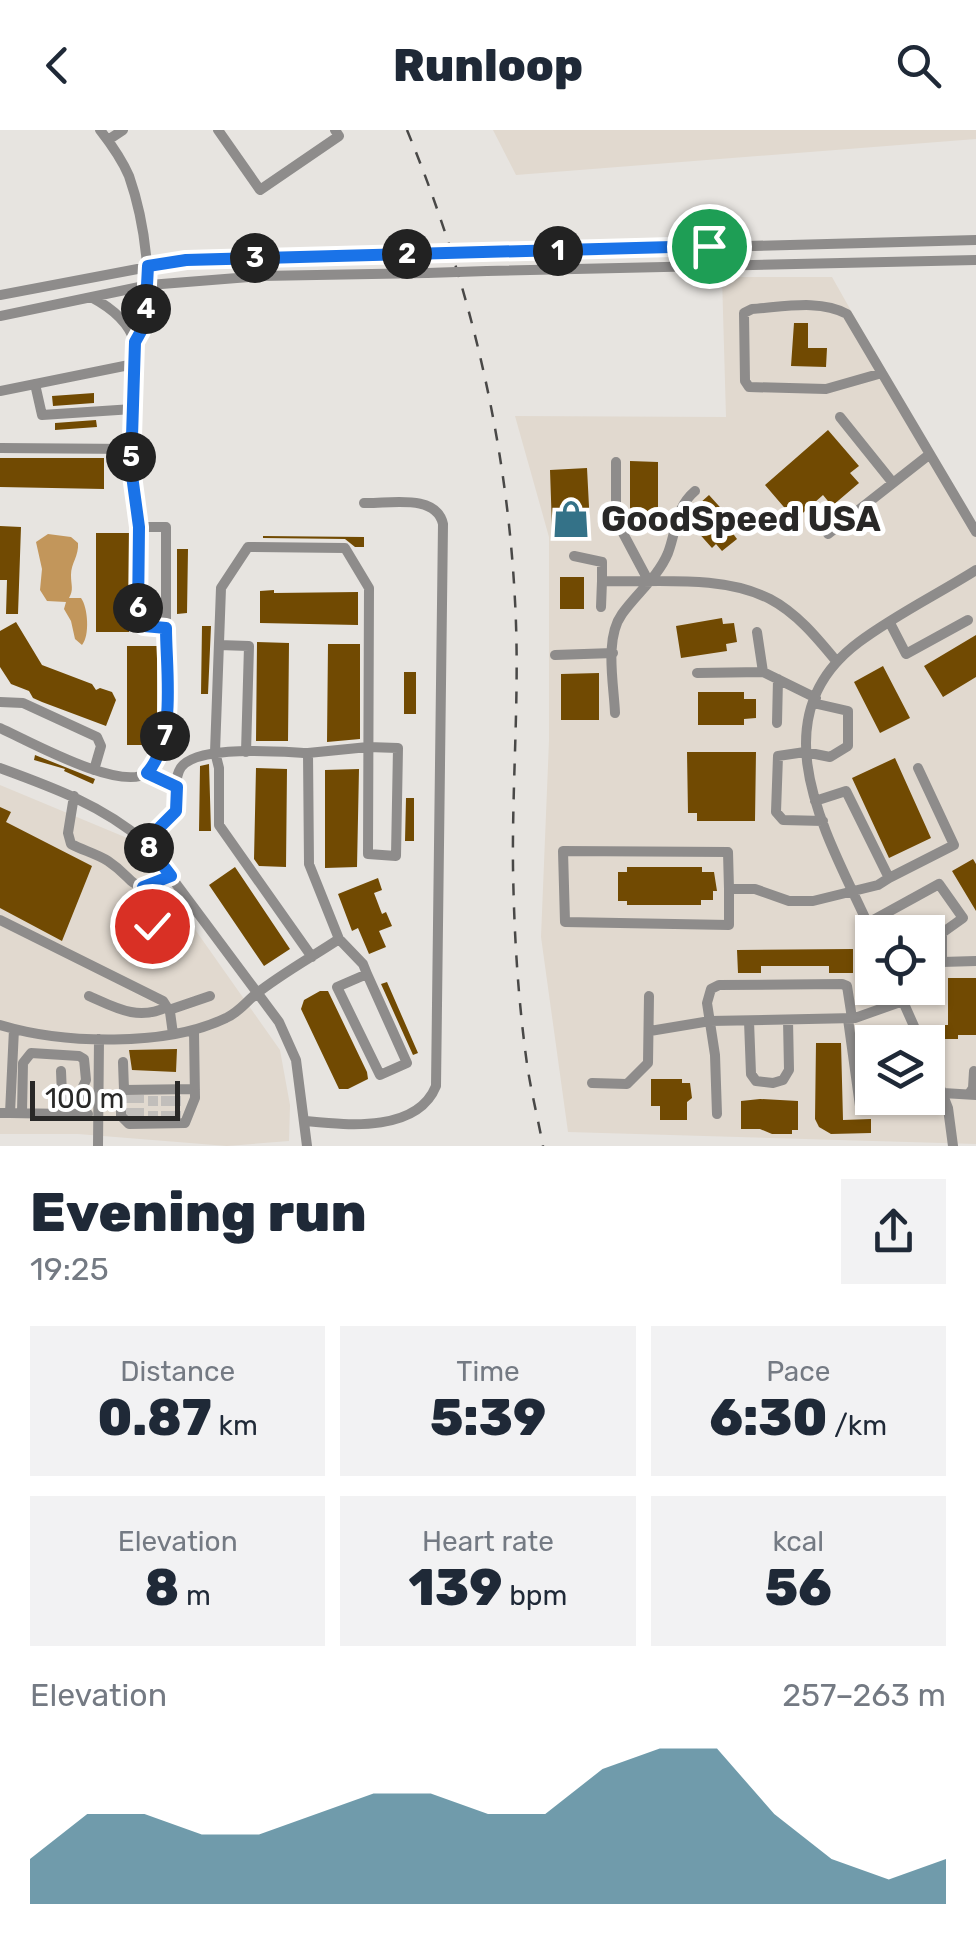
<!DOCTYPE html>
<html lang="en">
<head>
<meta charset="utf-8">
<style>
  :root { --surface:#fff; --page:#f2f2f3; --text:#1f2937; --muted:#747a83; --accent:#347288 }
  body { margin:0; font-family:Rubik,sans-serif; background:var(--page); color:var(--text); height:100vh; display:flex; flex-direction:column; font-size:38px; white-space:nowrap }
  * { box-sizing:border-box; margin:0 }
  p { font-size:32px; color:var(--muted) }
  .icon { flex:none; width:55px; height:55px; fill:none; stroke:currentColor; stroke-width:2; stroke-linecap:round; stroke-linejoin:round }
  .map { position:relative; height:1016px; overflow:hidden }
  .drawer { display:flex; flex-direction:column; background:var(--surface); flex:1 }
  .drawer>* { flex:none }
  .buttons { position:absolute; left:855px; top:785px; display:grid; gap:20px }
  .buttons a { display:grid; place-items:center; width:90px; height:90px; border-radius:0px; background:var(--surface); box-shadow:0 2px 8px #0004; font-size:50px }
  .scale { position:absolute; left:30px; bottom:25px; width:150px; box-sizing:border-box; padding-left:10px; border:5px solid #292827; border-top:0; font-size:28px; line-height:35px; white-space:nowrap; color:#292827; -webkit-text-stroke:8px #fff; paint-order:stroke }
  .pin { position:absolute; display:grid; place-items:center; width:85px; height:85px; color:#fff; margin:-42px; border:5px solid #fff; border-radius:50%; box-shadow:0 2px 10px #0007 }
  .km { position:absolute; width:50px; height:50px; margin:-25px; border-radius:50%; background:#222; color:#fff; font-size:28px; line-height:50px; text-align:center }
  .round { display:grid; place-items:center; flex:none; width:105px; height:105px; border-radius:0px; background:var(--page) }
  .headline { display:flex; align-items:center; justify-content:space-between; height:170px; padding:0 30px }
  h1 { font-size:55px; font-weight:800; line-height:75px }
  .stats { display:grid; grid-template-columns:repeat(3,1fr); gap:15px; height:170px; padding:10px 30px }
  .stats div { display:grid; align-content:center; border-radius:0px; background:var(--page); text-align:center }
  .stats b { font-size:50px; font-weight:800 }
  .stats small { font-size:28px; font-weight:400 }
  .stats p { font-size:28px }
  .chart { height:280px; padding:20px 30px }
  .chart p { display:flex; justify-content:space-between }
  .chart svg { width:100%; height:180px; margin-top:10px; fill:var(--accent); opacity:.7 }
  header { display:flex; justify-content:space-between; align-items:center; height:130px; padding:0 30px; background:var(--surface); font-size:45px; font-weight:800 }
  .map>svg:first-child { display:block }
  .built { fill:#e1d9cf; fill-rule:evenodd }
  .water { fill:#c2965b }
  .building { fill:#714a02 }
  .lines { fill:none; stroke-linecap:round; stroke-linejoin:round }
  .minor-tunnel { stroke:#c1bebb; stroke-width:10; stroke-dasharray:10 5; stroke-linecap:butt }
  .minor { stroke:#8e8c8b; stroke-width:10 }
  .rail { stroke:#494847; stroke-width:2.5; stroke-dasharray:12 12; stroke-linecap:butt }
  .minor-bridge { stroke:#8e8c8b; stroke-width:10 }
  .route-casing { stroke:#fff; stroke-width:20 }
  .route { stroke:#1a73e8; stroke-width:12 }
  .labels { text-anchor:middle; stroke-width:10; stroke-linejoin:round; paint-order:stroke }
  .poi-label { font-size:35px; font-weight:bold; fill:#292827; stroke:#fff; text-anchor:start }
</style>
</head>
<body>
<header><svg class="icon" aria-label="back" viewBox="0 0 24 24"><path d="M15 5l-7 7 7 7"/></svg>Runloop<svg class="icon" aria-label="search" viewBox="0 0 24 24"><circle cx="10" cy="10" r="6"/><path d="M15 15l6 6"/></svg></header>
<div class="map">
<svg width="976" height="1016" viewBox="0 0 976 1016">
  <rect width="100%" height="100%" fill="#e7e4e0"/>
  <!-- built -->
  <path class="built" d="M493 0H976V9L516 45Z
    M722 147H832L976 402V1014L568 1002 541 807 549 611V407L515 286 726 287ZM872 802H928V858H872ZM872 912H928V968H872Z
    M0 655 132 710 280 920 290 975 289 1011 227 1016 78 1004H0Z"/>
  <!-- water -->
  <path class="water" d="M48 404 71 407 78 413C79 426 71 433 71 445 71 456 74 459 69 468H81C88 477 90 506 82 515L75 509 71 491 64 479 66 472 47 471 40 460 42 439 36 412Z"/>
  <!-- building -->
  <path class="building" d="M794 193H808V218H827L826 237 791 236Z
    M94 263V273L53 276 52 266Z
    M96 290 97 297 55 300V293Z
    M828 300 859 336 850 343 859 353 832 376 823 365 795 390 765 355Z
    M0 328H104V359L0 357Z
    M630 331 658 332V390H630Z
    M587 338 590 396 552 398 550 340Z
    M709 365 737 396 731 401 737 409 722 421 716 414 712 418 687 390 690 382Z
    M0 396 21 397 18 484H6L7 450H0Z
    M96 403H129V502H96Z
    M263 406 364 407V417H355L345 409 263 408Z
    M177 419H188L187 483 177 484Z
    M560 447H584V479H560Z
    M274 460V463L358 462V495L260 493V461Z
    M722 488 723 494 734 493 737 512 726 514 727 521 681 528 676 496Z
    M16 492 42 535 92 554 96 560 100 558 112 562 116 570 106 596 42 572 33 568 29 561 11 554 0 537V501Z
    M202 496H211L208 564H201Z
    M976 505V547L943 567 924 536Z
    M257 512 289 513 288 611H256Z
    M328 514H360V609L327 612Z
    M127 516H157V601L154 615H127Z
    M883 536 910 588 880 603 854 552Z
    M404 542H416V584H404Z
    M599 543V590H561V544Z
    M698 562H744V569H756V588L744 589V595H698Z
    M687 622H756L755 691H697V683H688Z
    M35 625 95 649 93 654 64 641 65 639 34 630Z
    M895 628 931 708 889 728 852 648Z
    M209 634 211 701H199L200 636Z
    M256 638 287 639 286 737 259 736 254 729Z
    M359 639 357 737 325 738V640Z
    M406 668H414V711H405Z
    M0 677 11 682 6 692 92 736 62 811 0 778Z
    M973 729 976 734V781L952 741Z
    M235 737 290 819 264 836 209 755Z
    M627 737H702V742H714L717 761H713V770H701V775H627V771H618V742H627Z
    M378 748 382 760 374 763 382 784 386 782 392 796 379 801 386 817 369 824 358 798 352 801 338 764Z
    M853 819V843H829V836H761V843H738L737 820Z
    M948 848H976V905H958V909H944V895H948Z
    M387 852 418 923 413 925 381 854Z
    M320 861H328L367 942 368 949 348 959H339L301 879 304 870Z
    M816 913H841L843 990 871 989V1003L831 1004 819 997 815 989Z
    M177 919 176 942 132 940 129 920Z
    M651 949H682V953H690L692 968 687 972V990H660V976H651Z
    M760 969 798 971V1000H792V1004H772L760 999H741V971Z"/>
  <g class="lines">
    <!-- minor-tunnel -->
    <path class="minor-tunnel" d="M153 966V988
      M166 966V988
      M176 966V988
      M131 988V965
      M139 988V965"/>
    <!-- minor -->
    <path class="minor" d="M100 0C111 14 122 30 129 46 143 86 160 176 135 213
      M218 0 260 60 339 6 335 0
      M108 10 123 0
      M486 123 976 110
      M487 141 976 130
      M0 165 185 130 421 123
      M0 186 149 155 261 146 427 143
      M882 243 826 259 749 257 745 251 744 183 752 179C783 177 820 169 847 184L976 402
      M35 254 42 285 133 279
      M0 261 134 234
      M840 287 893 353
      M0 318 132 319
      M616 332V390L649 452
      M139 397 138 489 143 496 166 498
      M828 404 930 324
      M574 426 602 432V451
      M601 477 602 451C655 453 721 444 770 469 797 483 818 509 837 532
      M890 493 906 524 968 490
      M757 502 763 542
      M219 515 249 516 246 622
      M555 525 613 523
      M697 543 763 542 816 568
      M0 572 23 573 97 607 101 616 94 640
      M813 573 848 581V616L830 627 805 622 778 626 776 682 783 690 823 691
      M615 583C614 555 604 509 622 484 636 464 658 447 668 423 677 399 675 378 695 361
      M777 593 778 549
      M0 598C29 611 120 662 147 643 160 634 163 617 166 602V397H139L131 338 135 213C129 191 110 177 91 167
      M308 623 368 617 398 618 396 726 368 724 369 458 345 418 248 417 221 458 215 622 219 638V695L312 827
      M0 638C52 657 102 675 145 712L279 892 296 930 307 1016
      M147 643 177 657
      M74 666 68 703 71 714C82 720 97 724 108 731 141 753 125 764 171 746
      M889 748 954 715 918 638
      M143 757 156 782 152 796
      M729 759V795L565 792 563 721 728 722 729 759H755L789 771H813L878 755 889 748 846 661 815 671
      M129 785 177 808
      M0 790 163 871 170 882 173 904
      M868 793 939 754 963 788 942 803V832L928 830
      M872 803C832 713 753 591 859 512 895 485 938 464 976 440
      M339 809 363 834 367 844 407 933 380 945 337 857 367 844
      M942 832 976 831
      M897 858 921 912
      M89 866C116 878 138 891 167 877
      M169 880 210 866
      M848 889 860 976 901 977 943 963 976 965
      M749 891 751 944 756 951 773 953 783 950 789 940 788 890
      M0 895C63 914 166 917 226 888 238 883 246 872 256 864 281 844 312 827 339 809L309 734 308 623C282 622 190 613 179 641 174 653 176 669 176 681L145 712
      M650 901 710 891 855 888 903 871
      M852 918H872
      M928 927 948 978 953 1016
      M123 932 124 960 195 959
      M61 941 62 965 66 972
      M592 953 627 954 648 933 649 866
      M969 964 973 958 974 941
      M98 969H121V986L129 994 185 993 195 968 194 901
      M0 983H10L14 899
      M10 983 66 984V972L98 971
      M22 983 23 933 31 923 79 926 84 929 86 950 76 972
      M66 984H88
      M717 984 715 925 707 873 711 859 719 855 842 854 847 856 852 888
      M305 991C347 995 417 1003 436 956L443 394C436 363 389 374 364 373
      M98 1016 99 909"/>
    <!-- rail -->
    <path class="rail" d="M407 0C469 150 507 310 515 471 520 560 512 649 513 737 514 803 518 869 527 934 531 961 538 989 543 1016"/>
    <!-- minor-bridge -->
    <path class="minor-bridge" d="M421 123H486
      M427 143 487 141"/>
  </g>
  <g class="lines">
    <!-- route casing -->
    <g class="route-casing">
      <path id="route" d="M152 796 156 782 143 757 171 746 145 712 176 681 177 657 147 643C177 609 166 541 166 498L144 496 138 485 139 397 131 338 135 212 145 194 148 136 186 130 709 116"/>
    </g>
    <!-- route -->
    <use href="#route" class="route"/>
  </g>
  <!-- icons -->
  <defs>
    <g id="shop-bare" transform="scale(3)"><path d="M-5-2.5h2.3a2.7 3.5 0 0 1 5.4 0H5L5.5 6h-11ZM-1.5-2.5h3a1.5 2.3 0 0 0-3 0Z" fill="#347288" stroke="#fff" stroke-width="2.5" paint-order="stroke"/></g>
  </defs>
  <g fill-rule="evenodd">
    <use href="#shop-bare" x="571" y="389"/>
  </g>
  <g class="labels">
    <!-- poi labels -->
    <g class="poi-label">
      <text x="601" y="401">GoodSpeed USA</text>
    </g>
  </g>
</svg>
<div class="buttons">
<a><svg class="icon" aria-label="locate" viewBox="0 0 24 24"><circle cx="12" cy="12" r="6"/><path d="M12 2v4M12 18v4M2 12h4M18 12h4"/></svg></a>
<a><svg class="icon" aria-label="layers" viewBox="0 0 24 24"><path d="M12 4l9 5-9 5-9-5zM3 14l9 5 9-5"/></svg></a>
</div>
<div class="scale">100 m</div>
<div class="pin" style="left:709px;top:116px;background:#1e9e55"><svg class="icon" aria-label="arrive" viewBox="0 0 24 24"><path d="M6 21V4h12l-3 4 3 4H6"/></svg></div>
<div class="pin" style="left:152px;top:796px;background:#d93025"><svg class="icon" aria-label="check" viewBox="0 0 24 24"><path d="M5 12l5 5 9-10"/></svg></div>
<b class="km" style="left:558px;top:121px">1</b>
<b class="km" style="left:407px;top:124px">2</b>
<b class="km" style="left:255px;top:128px">3</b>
<b class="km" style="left:146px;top:179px">4</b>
<b class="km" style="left:131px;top:327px">5</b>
<b class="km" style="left:138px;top:478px">6</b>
<b class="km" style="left:165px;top:606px">7</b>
<b class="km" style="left:149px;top:718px">8</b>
</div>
<section class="drawer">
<div class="headline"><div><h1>Evening run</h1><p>19:25</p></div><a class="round"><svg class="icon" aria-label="share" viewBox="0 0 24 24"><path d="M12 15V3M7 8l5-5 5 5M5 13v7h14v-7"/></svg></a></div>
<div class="stats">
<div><p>Distance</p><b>0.87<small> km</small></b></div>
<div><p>Time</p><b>5:39</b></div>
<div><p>Pace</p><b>6:30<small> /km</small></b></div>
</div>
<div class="stats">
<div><p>Elevation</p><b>8<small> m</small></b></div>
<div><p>Heart rate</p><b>139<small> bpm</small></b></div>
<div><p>kcal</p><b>56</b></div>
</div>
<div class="chart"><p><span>Elevation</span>257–263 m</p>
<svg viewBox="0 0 160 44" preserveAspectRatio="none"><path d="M0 44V33L10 22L20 22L30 27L40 27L50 22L60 17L70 17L80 22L90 22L100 11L110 6L120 6L130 22L140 33L150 38L160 33V44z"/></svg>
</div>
</section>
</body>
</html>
